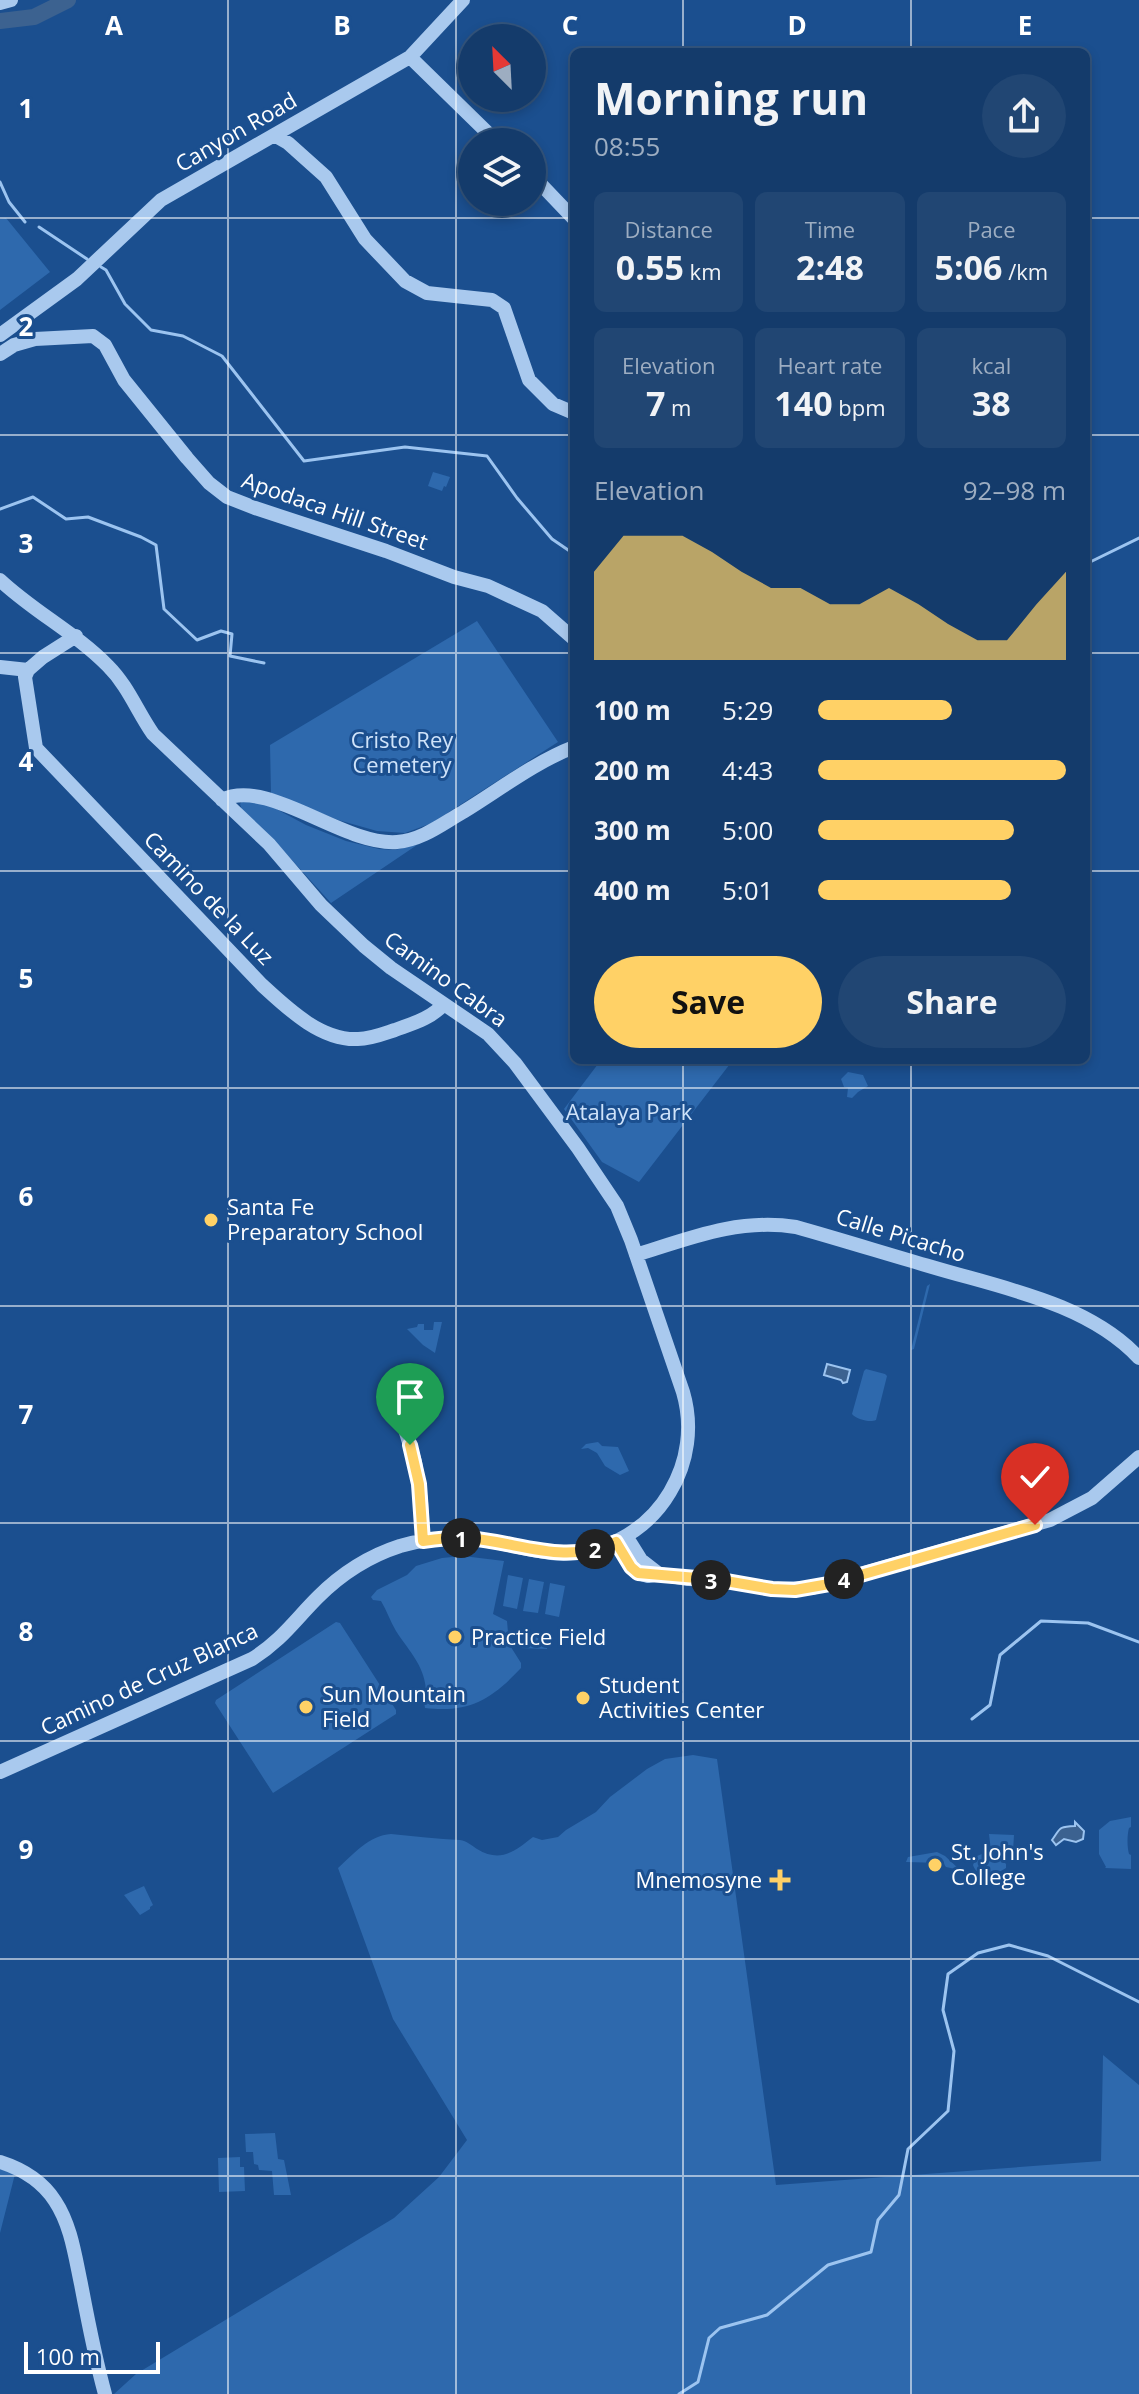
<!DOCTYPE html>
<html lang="en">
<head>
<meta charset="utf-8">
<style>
  :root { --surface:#143b6b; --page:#214673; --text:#f1f3f6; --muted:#9dadc1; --line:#33557e; --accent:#ffd166 }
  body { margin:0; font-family:"Open Sans",sans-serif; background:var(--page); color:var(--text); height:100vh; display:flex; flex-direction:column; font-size:30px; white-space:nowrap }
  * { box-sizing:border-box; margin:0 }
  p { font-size:26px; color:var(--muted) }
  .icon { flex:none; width:44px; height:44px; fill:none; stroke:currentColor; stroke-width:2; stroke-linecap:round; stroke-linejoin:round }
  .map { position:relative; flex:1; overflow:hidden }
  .drawer { position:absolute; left:570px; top:48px; width:520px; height:1016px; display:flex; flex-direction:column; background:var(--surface); border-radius:12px; box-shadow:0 4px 12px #0003,0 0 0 2px var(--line) }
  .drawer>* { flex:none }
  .needle { width:52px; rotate:336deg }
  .tools { position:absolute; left:458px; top:24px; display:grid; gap:16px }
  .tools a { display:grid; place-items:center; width:88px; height:88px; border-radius:50%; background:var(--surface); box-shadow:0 4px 12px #0003,0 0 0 2px var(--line); font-size:40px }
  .scale { position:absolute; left:24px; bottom:20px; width:136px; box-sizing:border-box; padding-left:8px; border:4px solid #fff; border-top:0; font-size:22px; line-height:28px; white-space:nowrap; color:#fff; -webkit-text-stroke:6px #1b4f8f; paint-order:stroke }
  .pin { position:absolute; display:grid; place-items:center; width:68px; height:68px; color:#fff; margin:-82px -34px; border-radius:50% 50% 50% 0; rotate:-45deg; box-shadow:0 0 8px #0007 }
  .pin .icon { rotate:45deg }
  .km { position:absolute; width:40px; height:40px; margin:-20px; border-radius:50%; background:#222; color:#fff; font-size:22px; line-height:40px; text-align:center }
  .round { display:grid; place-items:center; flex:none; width:84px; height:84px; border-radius:42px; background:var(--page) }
  .head { display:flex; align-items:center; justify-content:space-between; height:136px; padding:0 24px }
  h1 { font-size:44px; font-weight:700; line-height:60px }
  .figures { display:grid; grid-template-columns:repeat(3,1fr); gap:12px; height:136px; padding:8px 24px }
  .figures div { display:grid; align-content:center; border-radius:12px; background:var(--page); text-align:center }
  .figures b { font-size:34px; font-weight:700 }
  .figures small { font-size:22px; font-weight:400 }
  .figures p { font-size:22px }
  .chart { height:224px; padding:16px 24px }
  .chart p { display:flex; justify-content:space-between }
  .chart svg { width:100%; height:144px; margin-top:8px; fill:var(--accent); opacity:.7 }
  .button { display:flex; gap:16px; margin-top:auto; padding:16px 24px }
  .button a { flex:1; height:92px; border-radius:48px; background:var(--accent); color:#111; font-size:32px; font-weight:700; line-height:92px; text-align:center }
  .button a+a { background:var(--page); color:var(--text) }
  ul { padding:0 24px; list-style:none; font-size:26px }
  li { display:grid; grid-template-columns:128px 96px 1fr; align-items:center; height:60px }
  li i { height:20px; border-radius:10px; background:var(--accent) }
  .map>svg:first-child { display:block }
  .green { fill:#2e69ad }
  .water { fill:#3c6290; stroke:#9cc4f0; stroke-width:2 }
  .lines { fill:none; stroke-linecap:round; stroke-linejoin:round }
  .stream { stroke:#9cc4f0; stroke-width:3 }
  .river { stroke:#3c6290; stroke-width:16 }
  .minor { stroke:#a9c9ee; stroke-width:14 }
  .route-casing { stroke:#fff; stroke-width:16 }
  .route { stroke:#ffd166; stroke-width:10 }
  .grid { fill:none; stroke:#fff; stroke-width:2; stroke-opacity:0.55 }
  .poi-dot { fill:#ffd166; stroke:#1b4f8f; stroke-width:3 }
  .labels { text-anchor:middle; stroke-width:6; stroke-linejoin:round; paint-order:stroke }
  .street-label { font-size:22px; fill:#fff; stroke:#1b4f8f }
  .park-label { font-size:22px; fill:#cfe3fa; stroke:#1b4f8f }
  .poi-label { font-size:22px; fill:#fff; stroke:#1b4f8f; text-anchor:start }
  .grid-label { font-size:26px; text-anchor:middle; font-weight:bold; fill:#fff; stroke:#1b4f8f; stroke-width:6; stroke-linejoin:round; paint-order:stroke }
</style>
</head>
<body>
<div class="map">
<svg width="1139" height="2394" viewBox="0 0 1139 2394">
  <rect width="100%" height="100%" fill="#1b4f8f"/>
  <!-- green -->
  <path class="green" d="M6 218 50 272 0 310V219Z
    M433 472 450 477 446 487 444 486 442 491 428 486Z
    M477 621 558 742 432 823 405 833 377 831 338 820 271 793 270 745Z
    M243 800 267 804 306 825 346 841 379 849 394 850 417 845 331 903 270 836 242 810 240 804Z
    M601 1060H733L639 1182 602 1162 564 1109Z
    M848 1072 863 1075 868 1086 858 1092 852 1098 847 1097 848 1088 844 1087 841 1079Z
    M930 1284 914 1349 911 1350 927 1286Z
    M434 1322H442L435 1353 423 1345 407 1329 417 1327 418 1324H424V1330H433Z
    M866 1369 885 1374 887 1376 876 1420C870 1423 856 1419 852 1414L864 1371Z
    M598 1442 602 1446 618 1447 629 1471 620 1475 605 1466 597 1453 588 1448 581 1449 586 1444Z
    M463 1556 504 1561 493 1614 507 1621 509 1644 521 1663V1668C491 1700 469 1713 425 1708 423 1697 427 1691 425 1683 422 1663 406 1647 396 1631 390 1621 387 1611 381 1601L373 1600 371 1597 377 1590 407 1575 416 1566 442 1558Z
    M508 1575 523 1578 517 1609 503 1606Z
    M529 1579 544 1582 538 1613 523 1611Z
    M550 1583 565 1586 559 1617 545 1614Z
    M336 1622 340 1623 396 1710V1714L273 1793 215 1703 216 1700Z
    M522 1635 548 1636 547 1649 520 1648Z
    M693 1755 717 1759 776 2185 1101 2161 1103 2055 1139 2085V2394H114L136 2374 394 2218 439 2177 467 2140 393 2019 338 1868C353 1855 369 1835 391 1834 414 1836 438 1839 460 1840 467 1841 471 1845 477 1849 500 1863 514 1852 533 1837L542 1840 558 1837 566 1830 596 1812 610 1797 647 1769 665 1759Z
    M1131 1817V1827L1129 1828C1127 1835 1127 1847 1129 1854L1131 1855V1869L1105 1868 1106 1867 1099 1854V1830L1110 1821Z
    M989 1834 1014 1835 1013 1851H991Z
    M937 1852 945 1856 960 1870 946 1867 943 1863 906 1862 908 1857Z
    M982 1854 1001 1859 1006 1864V1868C996 1875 978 1880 973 1865L977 1856Z
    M144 1886 153 1905 150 1907V1909L140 1915 124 1895Z
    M275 2133 278 2159 284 2160 291 2195H274L272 2171 259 2170 258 2165 254 2164 253 2152H246L245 2134Z
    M240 2157V2167H244L245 2191 219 2192 218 2158Z
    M0 2169 15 2174 0 2233Z"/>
  <!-- water -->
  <path class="water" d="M827 1364 850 1370 847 1382 843 1383 841 1380 824 1375Z
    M1075 1822 1084 1831 1083 1839 1076 1842 1064 1839 1056 1845 1052 1840C1061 1828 1057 1827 1075 1826Z"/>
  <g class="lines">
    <!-- stream -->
    <path class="stream" d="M0 182 9 202 25 222
      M39 227 87 259
      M101 267 106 270 125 304 151 330 183 336 222 356 304 461 405 447 487 456 517 498 552 539 574 554
      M0 509 33 497 66 519 88 517 141 537 156 545 164 609 197 640 221 631 232 634 230 656 264 663
      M1086 564 1139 538
      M972 1719 990 1705 1000 1655 1041 1621 1088 1623 1139 1642
      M679 2394 698 2382 709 2338 720 2328 767 2315 828 2265 871 2252 878 2220 899 2195 908 2149 948 2111 954 2051 943 2010 948 1974 978 1953 1009 1945 1048 1956 1139 2002"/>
    <!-- river -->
    <path class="river" d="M0 21 34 17 68 0"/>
    <!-- minor -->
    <path class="minor" d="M0 3 11 0
      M410 57 497 142
      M274 135 288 143 326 177 365 239 405 281 427 293 492 300 504 308 529 380 553 404 574 413
      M532 175 574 219
      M0 335 77 279 161 200 410 57 463 0
      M0 354 14 345 35 339 93 336 105 345 124 380 187 458 209 483 227 497 255 508 386 551 454 577 488 586 542 611 574 639
      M0 580C34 612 76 633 108 666 128 686 137 711 153 734L269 844 321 905 364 946 391 968 488 1034 515 1063 578 1148 617 1206 631 1240 683 1392C693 1426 688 1462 670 1492 646 1533 598 1558 551 1553 523 1550 495 1540 467 1538 445 1537 421 1540 400 1546 369 1556 341 1574 318 1597 294 1621 282 1640 252 1659L0 1772
      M0 667 28 670 43 657 76 636
      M28 670 25 677 36 748 262 985C287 1008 321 1041 358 1039 371 1039 383 1034 395 1030 414 1023 430 1019 444 1004
      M222 800C268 777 343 846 397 842 422 840 442 824 463 812 499 790 535 762 574 747
      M636 1255C690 1238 739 1218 796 1227 842 1240 887 1254 932 1267 1002 1288 1088 1303 1139 1358
      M393 1390 415 1462 421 1501 423 1541
      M626 1536 641 1560 659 1574
      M616 1542 631 1567 638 1573 648 1576 659 1574 688 1579 720 1580 772 1589 812 1588 1050 1520 1092 1498 1139 1457
      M0 2162C22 2169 42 2181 55 2201 71 2225 75 2256 81 2284 88 2321 95 2358 105 2394"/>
  </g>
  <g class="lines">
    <!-- route casing -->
    <g class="route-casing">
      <path id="route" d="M410 1445 419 1484 423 1541C438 1539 453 1537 467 1538 520 1542 563 1566 616 1542L631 1567 638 1573 720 1580 772 1589 795 1590 829 1584 1035 1525"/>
    </g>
    <!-- route -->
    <use href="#route" class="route"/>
  </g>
  <!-- grid -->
  <path class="grid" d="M228 0V2394M456 0V2394M683 0V52M911 0V52M0 218H574M1086 218H1139M0 435H574M1086 435H1139M0 653H574M1086 653H1139M0 871H574M1086 871H1139M683 1060V2394M911 1060V2394M0 1088H1139M0 1306H1139M0 1523H1139M0 1741H1139M0 1959H1139M0 2176H1139"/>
  <!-- markers -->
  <g class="poi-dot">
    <circle cx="211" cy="1220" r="8"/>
    <circle cx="455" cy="1637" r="8"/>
    <circle cx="583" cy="1698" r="8"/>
    <circle cx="306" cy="1707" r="8"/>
    <circle cx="935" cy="1865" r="8"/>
    <path d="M776 1868h8v8h8v8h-8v8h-8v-8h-8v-8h8z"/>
  </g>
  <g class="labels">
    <!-- street labels -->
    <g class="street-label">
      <text transform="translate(236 132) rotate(-30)" y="8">Canyon Road</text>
      <text transform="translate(335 511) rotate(19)" y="8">Apodaca Hill Street</text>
      <text transform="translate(209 898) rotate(46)" y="8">Camino de la Luz</text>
      <text transform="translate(446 979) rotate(36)" y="8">Camino Cabra</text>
      <text transform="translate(901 1235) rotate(17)" y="8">Calle Picacho</text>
      <text transform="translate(149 1679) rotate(-25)" y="8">Camino de Cruz Blanca</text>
    </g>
    <!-- park labels -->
    <g class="park-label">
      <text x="402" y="748">Cristo Rey<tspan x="402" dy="25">Cemetery</tspan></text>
      <text x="629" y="1120">Atalaya Park</text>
    </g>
    <!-- poi labels -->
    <g class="poi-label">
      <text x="227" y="1215">Santa Fe<tspan x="227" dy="25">Preparatory School</tspan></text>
      <text x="471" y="1645">Practice Field</text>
      <text x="599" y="1693">Student<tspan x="599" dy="25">Activities Center</tspan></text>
      <text x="322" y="1702">Sun Mountain<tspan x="322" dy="25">Field</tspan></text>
      <text x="951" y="1860">St. John's<tspan x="951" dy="25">College</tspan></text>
      <text x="762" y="1888" text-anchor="end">Mnemosyne</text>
    </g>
  </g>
  <g class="grid-label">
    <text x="114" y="35">A</text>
    <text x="342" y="35">B</text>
    <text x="570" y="35">C</text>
    <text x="797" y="35">D</text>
    <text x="1025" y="35">E</text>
    <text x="26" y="118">1</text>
    <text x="26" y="336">2</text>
    <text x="26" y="553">3</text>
    <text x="26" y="771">4</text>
    <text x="26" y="988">5</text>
    <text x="26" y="1206">6</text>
    <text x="26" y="1424">7</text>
    <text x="26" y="1641">8</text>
    <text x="26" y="1859">9</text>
  </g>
</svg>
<div class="tools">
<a><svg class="needle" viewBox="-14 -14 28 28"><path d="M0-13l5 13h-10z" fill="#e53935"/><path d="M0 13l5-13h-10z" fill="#9dadc1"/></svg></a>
<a><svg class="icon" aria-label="layers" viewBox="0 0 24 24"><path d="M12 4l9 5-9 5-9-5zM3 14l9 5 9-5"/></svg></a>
</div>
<div class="scale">100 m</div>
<div class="pin" style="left:410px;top:1445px;background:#1e9e55"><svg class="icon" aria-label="arrive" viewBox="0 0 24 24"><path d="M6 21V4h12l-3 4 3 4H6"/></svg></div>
<div class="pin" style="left:1035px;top:1525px;background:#d93025"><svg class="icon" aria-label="check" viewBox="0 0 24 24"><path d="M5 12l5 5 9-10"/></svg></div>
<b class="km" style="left:461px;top:1538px">1</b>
<b class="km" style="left:595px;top:1549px">2</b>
<b class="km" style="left:711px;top:1580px">3</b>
<b class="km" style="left:844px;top:1579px">4</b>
<section class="drawer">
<div class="head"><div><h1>Morning run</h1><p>08:55</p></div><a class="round"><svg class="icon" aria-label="share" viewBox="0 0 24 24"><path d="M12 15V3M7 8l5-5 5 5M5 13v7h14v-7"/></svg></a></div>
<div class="figures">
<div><p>Distance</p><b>0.55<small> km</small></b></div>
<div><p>Time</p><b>2:48</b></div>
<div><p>Pace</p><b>5:06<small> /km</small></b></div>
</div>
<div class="figures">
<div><p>Elevation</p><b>7<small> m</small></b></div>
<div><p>Heart rate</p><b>140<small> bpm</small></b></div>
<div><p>kcal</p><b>38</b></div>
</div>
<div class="chart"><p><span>Elevation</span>92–98 m</p>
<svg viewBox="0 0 160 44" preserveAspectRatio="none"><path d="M0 44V17L10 6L20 6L30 6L40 11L50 17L60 22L70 22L80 27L90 27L100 22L110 27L120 33L130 38L140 38L150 27L160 17V44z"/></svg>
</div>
<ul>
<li><b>100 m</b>5:29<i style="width:54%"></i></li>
<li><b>200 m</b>4:43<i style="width:100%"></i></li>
<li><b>300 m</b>5:00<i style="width:79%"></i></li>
<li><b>400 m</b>5:01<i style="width:78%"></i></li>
</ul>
<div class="button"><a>Save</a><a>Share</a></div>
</section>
</div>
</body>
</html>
